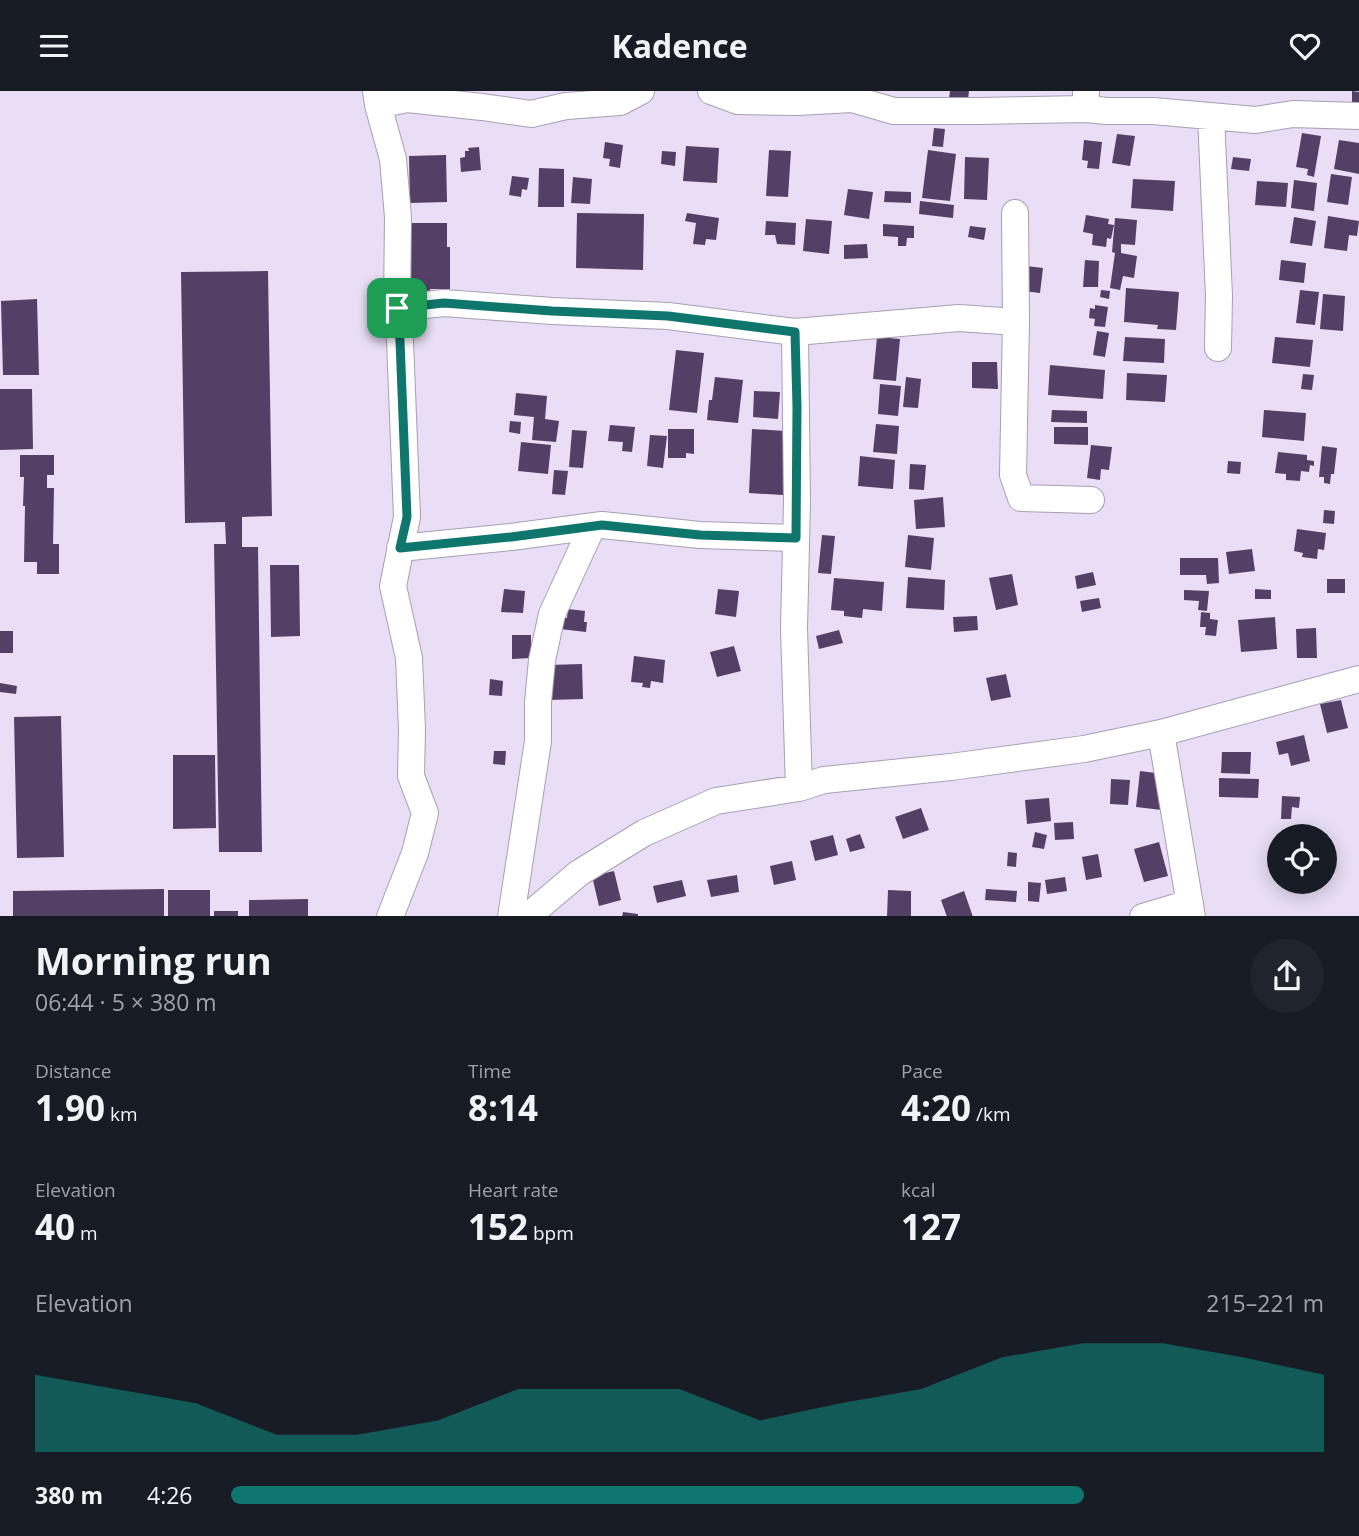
<!DOCTYPE html>
<html lang="en">
<head>
<meta charset="utf-8">
<style>
  :root { --surface:#171b24; --page:#20242c; --text:#f1f3f6; --muted:#9ea1a6; --accent:#0f766e }
  body { margin:0; font-family:"Open Sans",sans-serif; background:var(--page); color:var(--text); height:100vh; display:flex; flex-direction:column; font-size:26px; white-space:nowrap }
  * { box-sizing:border-box; margin:0 }
  p { font-size:23px; color:var(--muted) }
  .icon { flex:none; width:38px; height:38px; fill:none; stroke:currentColor; stroke-width:2; stroke-linecap:round; stroke-linejoin:round }
  .map { position:relative; height:825px; overflow:hidden }
  .details { display:flex; flex-direction:column; background:var(--surface); flex:1 }
  .details>* { flex:none }
  .fabs { position:absolute; left:1267px; top:733px; display:grid; gap:14px }
  .fabs a { display:grid; place-items:center; width:70px; height:70px; border-radius:50%; background:var(--surface); box-shadow:0 4px 18px #0003; font-size:35px }
  .pin { position:absolute; display:grid; place-items:center; width:60px; height:60px; color:#fff; margin:-30px; border-radius:14px; box-shadow:0 4px 10px #0006 }
  .round { display:grid; place-items:center; flex:none; width:74px; height:74px; border-radius:37px; background:var(--page) }
  .head { display:flex; align-items:center; justify-content:space-between; height:119px; padding:0 35px }
  h1 { font-size:38px; font-weight:700; line-height:52px }
  .figures { display:grid; grid-template-columns:repeat(3,1fr); gap:10px; height:119px; padding:7px 35px }
  .figures div { display:grid; align-content:center }
  .figures b { font-size:35px; font-weight:700 }
  .figures small { font-size:19px; font-weight:400 }
  .figures p { font-size:19px }
  .chart { height:196px; padding:14px 35px }
  .chart p { display:flex; justify-content:space-between }
  .chart svg { width:100%; height:126px; margin-top:7px; fill:var(--accent); opacity:.7 }
  ul { padding:0 35px; list-style:none; font-size:23px }
  li { display:grid; grid-template-columns:112px 84px 1fr; align-items:center; height:52px }
  li i { height:18px; border-radius:9px; background:var(--accent) }
  header { display:flex; justify-content:space-between; align-items:center; height:91px; padding:0 35px; background:var(--surface); font-size:32px; font-weight:700 }
  .map>svg:first-child { display:block }
  .building { fill:#544067 }
  .lines { fill:none; stroke-linecap:round; stroke-linejoin:round }
  .street-casing { stroke:#a99eb4; stroke-width:28 }
  .street { stroke:#fff; stroke-width:26 }
  .route-casing { stroke:#fff; stroke-width:14 }
  .route { stroke:#0f766e; stroke-width:9 }
</style>
</head>
<body>
<header><svg class="icon" aria-label="menu" viewBox="0 0 24 24"><path d="M4 6h16M4 12h16M4 18h16"/></svg>Kadence<svg class="icon" aria-label="heart" viewBox="0 0 24 24"><path d="M12 20l-8-8c-3-5 5-10 8-4 3-6 11-1 8 4z"/></svg></header>
<div class="map">
<svg width="1359" height="826" viewBox="0 0 1359 826">
  <rect width="100%" height="100%" fill="#e9def5"/>
  <!-- building -->
  <path class="building" d="M950 0H969L968 9 949 8Z
    M1352 0 1359 1V13H1352Z
    M934 37 945 38 943 56 932 55Z
    M1302 42 1321 45 1314 86 1307 84 1308 78 1296 76Z
    M1117 43 1135 45 1130 75 1112 72Z
    M1084 49 1102 51 1099 78 1087 77 1088 70 1082 69Z
    M1339 49 1359 52V83L1334 78Z
    M605 51 623 54 620 77 609 75 610 68 603 67Z
    M686 55 719 57 717 92 683 90Z
    M479 56 481 79 461 81 460 67 465 66V60H469L468 57Z
    M769 59 791 60 788 106 766 105Z
    M928 59 956 63 950 110 922 107Z
    M662 60 676 61 675 75 661 73Z
    M446 64 447 111 410 112 409 65Z
    M965 66 989 67 987 109 964 108Z
    M1233 66 1251 68 1249 80 1231 78Z
    M539 77 564 78V116H538Z
    M1331 83 1352 86 1348 114 1327 111Z
    M512 85 529 87 527 99 522 98 521 106 509 104Z
    M573 86 592 88 590 113 571 112Z
    M1133 88 1175 90 1173 120 1131 117Z
    M1294 89 1317 92 1314 120 1291 117Z
    M1257 90 1288 92 1286 116 1255 114Z
    M848 98 873 101 869 128 844 124Z
    M885 100 911 101V112L884 111Z
    M920 110 954 114 953 127 919 123Z
    M577 122 644 123 643 179 576 177Z
    M687 122 719 127 716 149 706 148 705 154 693 153 696 132 685 130Z
    M1086 124 1109 128 1108 133 1114 134 1111 148 1107 147 1106 156 1092 154 1093 143 1083 141Z
    M1328 125 1359 130 1357 145 1349 144 1347 160 1324 157Z
    M1294 126 1316 130 1312 155 1290 152Z
    M1115 127 1137 129 1135 154 1121 153V162L1137 165 1134 187 1123 185 1120 199 1110 197 1115 162 1112 161Z
    M806 128 832 130 829 163 803 160Z
    M766 130 796 132 795 154 777 153 775 144H765Z
    M406 132H447V156H450V198H430V205H406Z
    M883 133 914 135V147H907L906 155H898V146L883 145Z
    M970 135 986 137 984 149 968 146Z
    M867 153 868 167 844 168V154Z
    M1085 169 1099 170 1098 196H1083Z
    M1281 169 1306 172 1304 192 1279 189Z
    M1026 175 1043 177 1040 202 1023 200Z
    M268 180 272 425 242 426V456H258L262 761H219L214 453H226L225 431 185 432 181 181Z
    M1126 197 1179 201 1176 239 1157 238 1158 234 1124 231Z
    M1101 199 1110 200 1109 208 1100 206Z
    M1300 199 1319 201 1315 234 1296 232Z
    M1323 203 1345 205 1343 240 1320 238Z
    M37 208 39 284H3L1 210Z
    M1095 214 1108 216 1105 236 1094 235 1095 228 1089 227 1090 217 1095 218Z
    M1097 240 1109 242 1105 266 1093 264Z
    M877 246 900 248 896 290 873 288Z
    M1125 246 1165 248 1164 272 1123 270Z
    M1275 246 1313 249 1310 276 1272 272Z
    M676 259 704 262 697 322 669 319Z
    M972 271H997L998 298 972 297Z
    M1050 274 1105 279 1103 308 1048 304Z
    M1127 282 1167 284 1165 311 1126 309Z
    M1303 283 1314 284 1312 299 1301 298Z
    M715 286 743 289 738 332 707 329 709 309H712Z
    M906 286 921 288 918 317 903 316Z
    M880 293 901 295 898 325 878 323Z
    M0 298H32L33 358 0 359Z
    M754 300 780 301 778 328 753 326Z
    M516 302 547 305 545 328 559 330 556 351 532 349 534 326 514 324Z
    M1052 319 1087 320V332L1051 331Z
    M1264 319 1306 322 1304 350 1262 346Z
    M510 330 521 331 520 343 509 341Z
    M876 333 899 335 897 363 873 361Z
    M610 334 635 336 632 361 622 360 623 351 608 350Z
    M1054 336H1088V354L1054 353Z
    M668 338H694V363L686 362V367H668Z
    M752 338 786 340 783 404 749 402Z
    M572 339 587 340 583 377 569 376Z
    M650 344 667 345 663 377 647 375Z
    M521 351 551 354 548 383 518 380Z
    M1091 354 1112 356 1109 379 1101 378 1100 389 1087 387Z
    M1322 355 1337 357 1334 383H1331L1330 393 1324 392V386H1319Z
    M1278 361 1307 364V369L1314 370V375L1310 374 1309 381 1301 380 1300 390 1286 389V383L1275 382Z
    M20 364H54V384H47V397H54L53 453H59V483H37V471H24L25 415H23L24 386H20Z
    M860 365 895 369 893 398 858 395Z
    M1228 370 1241 371 1240 383 1227 382Z
    M910 373 926 374 924 399 909 398Z
    M554 379 568 380 565 404 552 403Z
    M943 406 945 436 916 438 914 409Z
    M1324 419 1335 420 1334 433 1323 432Z
    M1297 438 1326 442 1324 459 1318 458 1317 468 1302 466 1303 462 1294 460Z
    M822 444 835 445 831 483 818 482Z
    M908 444 934 447 931 479 905 476Z
    M1252 458 1255 480 1229 483 1226 461Z
    M1180 467H1218L1219 492 1207 493 1206 484H1180Z
    M270 474H299L300 545 271 546Z
    M1093 481 1096 494 1077 498 1075 485Z
    M1012 483 1018 514 996 519 989 487Z
    M908 486 945 489 944 519 906 517Z
    M834 487 884 491 882 520 863 518 862 527 844 525V520L831 519Z
    M1327 488H1345V502H1327Z
    M504 498 525 500 523 522 501 521Z
    M718 498 739 500 736 526 715 523Z
    M1255 498 1271 499V508H1255Z
    M1184 499 1209 500 1207 520 1198 519 1199 510 1184 509Z
    M1099 507 1101 517 1082 521 1080 510Z
    M568 518 585 520 584 531H587L586 541 560 538 561 527H567Z
    M1201 521 1210 522V528L1218 529 1216 545 1205 544 1206 536H1200Z
    M977 525 978 539 954 541 953 526Z
    M1275 526 1277 558 1241 561 1238 529Z
    M1316 537 1317 567H1297L1296 538Z
    M839 539 843 552 819 558 816 545Z
    M0 540H13V562H0Z
    M512 544H531V567L512 568Z
    M734 555 741 580 717 586 710 561Z
    M634 565 665 569 663 592 651 590 650 597 642 596 643 592 631 591Z
    M582 573 583 608 549 609 548 574Z
    M1006 583 1011 606 991 610 986 587Z
    M490 588 503 590 502 605 489 604Z
    M0 592 17 595 16 603 0 601Z
    M1341 609 1348 637 1327 642 1320 613Z
    M61 625 64 766 17 767 14 626Z
    M1304 644 1310 670 1291 675 1288 662 1279 664 1276 651Z
    M494 660H506L505 674 493 673Z
    M1222 661H1251L1250 683 1221 682Z
    M173 664H215L216 737 173 738Z
    M1140 680 1164 683 1162 719 1136 716Z
    M1219 687 1259 688 1258 707 1219 706Z
    M1111 688 1130 689 1128 714 1110 713Z
    M1282 705 1300 706 1299 717 1292 716 1291 728H1281Z
    M1049 707 1051 730 1027 733 1025 709Z
    M921 717 929 739 903 748 895 726Z
    M1073 731 1074 748 1055 749 1054 732Z
    M1035 741 1047 744 1044 758 1032 756Z
    M860 743 865 757 850 761 846 748Z
    M833 744 838 764 815 770 810 750Z
    M1159 751 1168 785 1144 791 1134 758Z
    M1008 761 1017 762 1016 776 1007 775Z
    M1098 763 1102 786 1086 789 1082 766Z
    M792 770 796 789 774 794 770 775Z
    M614 780 621 809 599 815 592 785Z
    M737 784 739 801 711 806 707 789Z
    M1065 786 1067 800 1047 803 1045 789Z
    M682 789 686 805 657 812 653 795Z
    M1028 791 1041 792 1039 811 1028 810Z
    M164 798V826H13V800Z
    M986 798 1017 800 1016 811 985 809Z
    M168 799H210V826H168Z
    M888 799 911 800V826H887Z
    M964 800 973 826H947L941 809Z
    M308 808V826H249V809Z
    M214 820H238V826H214Z
    M623 821 638 823V826H622Z"/>
  <g class="lines">
    <!-- street casing -->
    <g class="street-casing">
      <path id="street" d="M376 0 378 14 407 8 482 16 531 23 566 15 620 11 641 0
        M711 0 738 10 798 11 852 8 894 20H980L1086 18
        M1086 0V18L1107 20H1153L1255 29 1293 23 1359 25
        M378 14 393 68 398 126 397 217 400 250 407 426 393 495 409 567 412 638 411 685 425 722 415 762 390 826
        M1211 25 1219 205 1218 257
        M397 217 444 212 552 220 668 225 795 241 959 227 1016 231 1015 122
        M1016 231 1013 384 1021 407 1091 409
        M795 241 797 411 794 538 799 697
        M400 457 511 446 602 434 700 444 796 447
        M1161 642 1192 826
        M511 826 538 650V611L542 569 552 523 592 436
        M527 826 579 782 644 742 716 710 799 697 824 689 951 676 1084 658 1161 642 1359 588
        M1143 826 1190 812"/>
    </g>
    <!-- street -->
    <use href="#street" class="street"/>
  </g>
  <g class="lines">
    <!-- route casing -->
    <g class="route-casing">
      <path id="route" d="M444 212 552 220 668 225 795 241 797 316 796 447 700 444 602 434 511 446 400 457 407 426 400 250 397 217Z"/>
    </g>
    <!-- route -->
    <use href="#route" class="route"/>
  </g>
</svg>
<div class="fabs">
<a><svg class="icon" aria-label="locate" viewBox="0 0 24 24"><circle cx="12" cy="12" r="6"/><path d="M12 2v4M12 18v4M2 12h4M18 12h4"/></svg></a>
</div>
<div class="pin" style="left:397px;top:217px;background:#1e9e55"><svg class="icon" aria-label="arrive" viewBox="0 0 24 24"><path d="M6 21V4h12l-3 4 3 4H6"/></svg></div>
</div>
<section class="details">
<div class="head"><div><h1>Morning run</h1><p>06:44 · 5 × 380 m</p></div><a class="round"><svg class="icon" aria-label="share" viewBox="0 0 24 24"><path d="M12 15V3M7 8l5-5 5 5M5 13v7h14v-7"/></svg></a></div>
<div class="figures">
<div><p>Distance</p><b>1.90<small> km</small></b></div>
<div><p>Time</p><b>8:14</b></div>
<div><p>Pace</p><b>4:20<small> /km</small></b></div>
</div>
<div class="figures">
<div><p>Elevation</p><b>40<small> m</small></b></div>
<div><p>Heart rate</p><b>152<small> bpm</small></b></div>
<div><p>kcal</p><b>127</b></div>
</div>
<div class="chart"><p><span>Elevation</span>215–221 m</p>
<svg viewBox="0 0 160 44" preserveAspectRatio="none"><path d="M0 44V17L10 22L20 27L30 38L40 38L50 33L60 22L70 22L80 22L90 33L100 27L110 22L120 11L130 6L140 6L150 11L160 17V44z"/></svg>
</div>
<ul>
<li><b>380 m</b>4:26<i style="width:78%"></i></li>
</ul>
</section>
</body>
</html>
